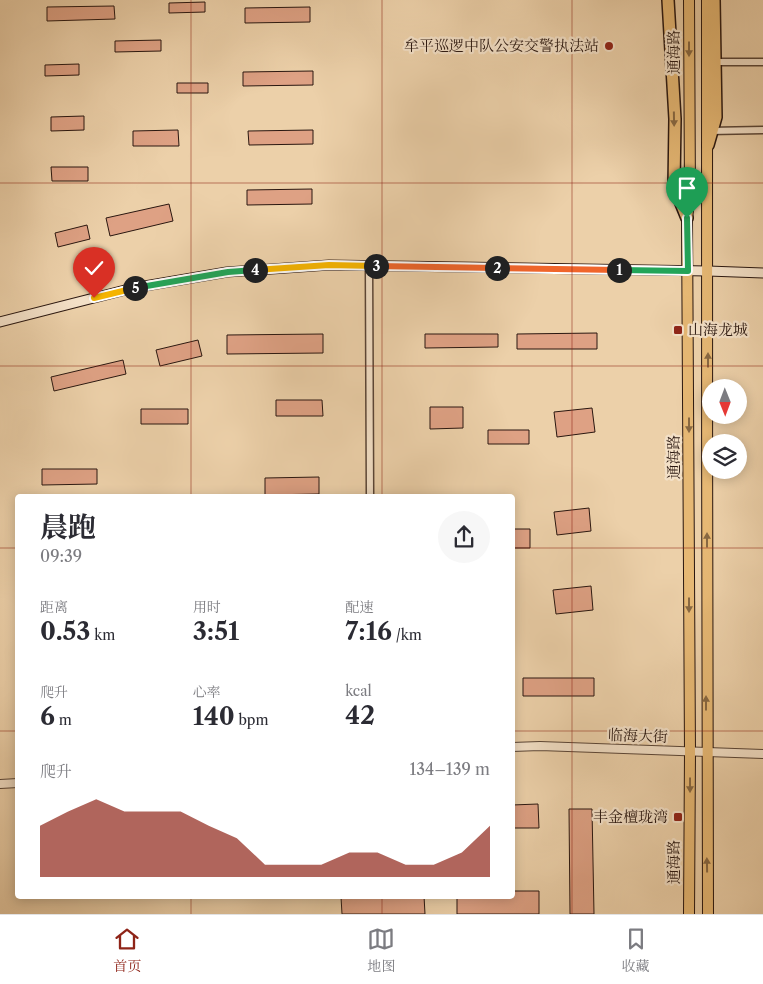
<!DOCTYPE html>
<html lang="zh">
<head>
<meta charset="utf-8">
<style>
  :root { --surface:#fff; --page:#f7f7f7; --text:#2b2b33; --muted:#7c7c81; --line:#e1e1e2; --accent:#8f2418 }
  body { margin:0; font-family:"Libre Caslon Text","Noto Serif SC",serif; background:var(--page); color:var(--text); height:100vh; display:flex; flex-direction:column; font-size:19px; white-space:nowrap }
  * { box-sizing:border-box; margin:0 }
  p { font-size:16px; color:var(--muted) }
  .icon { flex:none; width:28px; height:28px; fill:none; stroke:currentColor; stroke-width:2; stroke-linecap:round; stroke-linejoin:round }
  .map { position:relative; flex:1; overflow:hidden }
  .drawer { position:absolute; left:15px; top:494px; width:500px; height:405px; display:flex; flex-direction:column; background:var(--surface); border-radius:5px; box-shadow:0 2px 12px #0003 }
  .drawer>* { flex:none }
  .needle { width:32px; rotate:179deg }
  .fabs { position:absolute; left:702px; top:379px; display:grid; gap:10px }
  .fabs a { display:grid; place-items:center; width:45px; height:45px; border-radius:50%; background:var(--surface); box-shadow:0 2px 12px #0003; font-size:25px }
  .pin { position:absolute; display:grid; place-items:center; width:42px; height:42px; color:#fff; margin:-51px -21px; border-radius:50% 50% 50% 0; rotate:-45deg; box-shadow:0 0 5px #0007 }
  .pin .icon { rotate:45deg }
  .km { position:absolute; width:25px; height:25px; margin:-12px; border-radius:50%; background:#222; color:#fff; font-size:14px; line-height:25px; text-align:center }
  .round { display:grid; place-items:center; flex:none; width:52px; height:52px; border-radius:26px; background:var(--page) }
  .headline { display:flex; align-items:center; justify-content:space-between; height:85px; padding:0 25px }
  h1 { font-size:28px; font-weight:700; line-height:38px }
  .stats { display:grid; grid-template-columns:repeat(3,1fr); gap:8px; height:85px; padding:5px 25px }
  .stats div { display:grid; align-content:center }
  .stats b { font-size:25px; font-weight:700 }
  .stats small { font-size:14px; font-weight:400 }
  .stats p { font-size:14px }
  .chart { height:140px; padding:10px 25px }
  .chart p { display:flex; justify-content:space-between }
  .chart svg { width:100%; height:90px; margin-top:5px; fill:var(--accent); opacity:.7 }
  .tabs { display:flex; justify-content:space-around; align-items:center; height:70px; border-top:1px solid var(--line); background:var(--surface); font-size:14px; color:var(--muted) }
  .tabs a { display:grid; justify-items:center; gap:2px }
  .tabs .selected { color:var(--accent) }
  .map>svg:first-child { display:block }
  .building { fill:#dea184; stroke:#2a1710 }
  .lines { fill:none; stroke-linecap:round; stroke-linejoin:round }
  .minor-casing { stroke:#5a4536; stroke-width:9 }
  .tertiary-casing { stroke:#5a4536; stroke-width:10 }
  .secondary-casing { stroke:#2a1710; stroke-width:11 }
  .primary-casing { stroke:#2a1710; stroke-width:12 }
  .motorway-casing { stroke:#2a1710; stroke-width:14 }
  .minor { stroke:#f3e0c7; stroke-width:6 }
  .tertiary { stroke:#f3e0c7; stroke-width:8 }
  .secondary { stroke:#f3e0c7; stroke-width:9 }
  .primary { stroke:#e6b874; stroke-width:10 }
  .motorway { stroke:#e6b874; stroke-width:11 }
  .oneway { fill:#886842 }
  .split-1-casing { stroke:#fff; stroke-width:10 }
  .split-2-casing { stroke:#fff; stroke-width:10 }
  .split-3-casing { stroke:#fff; stroke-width:10 }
  .split-4-casing { stroke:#fff; stroke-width:10 }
  .split-5-casing { stroke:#fff; stroke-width:10 }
  .split-6-casing { stroke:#fff; stroke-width:10 }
  .split-1 { stroke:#22a559; stroke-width:6 }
  .split-2 { stroke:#f0652b; stroke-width:6 }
  .split-3 { stroke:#f0652b; stroke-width:6 }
  .split-4 { stroke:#f5b400; stroke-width:6 }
  .split-5 { stroke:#22a559; stroke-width:6 }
  .split-6 { stroke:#f5b400; stroke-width:6 }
  .grid { fill:none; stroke:#8f2418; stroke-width:1; stroke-opacity:0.55 }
  .poi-dot { fill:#8f2418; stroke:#f3e0c7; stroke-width:2 }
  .labels { text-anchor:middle; stroke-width:4.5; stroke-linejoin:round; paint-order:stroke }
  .poi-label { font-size:15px; fill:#2a1710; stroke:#f3e0c7; text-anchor:end }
  .street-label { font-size:15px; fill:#2a1710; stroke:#f3e0c7 }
</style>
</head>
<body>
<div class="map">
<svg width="763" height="914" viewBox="0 0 763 914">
  <rect width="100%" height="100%" fill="#ecd0a9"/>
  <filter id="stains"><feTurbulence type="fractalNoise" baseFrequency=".004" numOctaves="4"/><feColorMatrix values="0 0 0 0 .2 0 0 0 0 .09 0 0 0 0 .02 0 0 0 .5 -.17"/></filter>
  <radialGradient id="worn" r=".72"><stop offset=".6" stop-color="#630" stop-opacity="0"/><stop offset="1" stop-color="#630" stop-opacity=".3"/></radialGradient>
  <!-- building -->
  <path class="building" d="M205 2V12L169 13V3Z
    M114 6 115 19 47 21V7Z
    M310 7V22L245 23V8Z
    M161 40V51L115 52V41Z
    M79 64V75L45 76V65Z
    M313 71V85L243 86V72Z
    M177 83H208V93H177Z
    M84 116V130L51 131V117Z
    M178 130 179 146H133V131Z
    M313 130V144L249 145 248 131Z
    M51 167H88V181H52Z
    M312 189V204L247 205V190Z
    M169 204 173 221 110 236 106 218Z
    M87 225 90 239 58 247 55 233Z
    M597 333V349H517V334Z
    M323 334V353L227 354V335Z
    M425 334H498V347L425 348Z
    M198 340 202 356 160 366 156 350Z
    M123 360 126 374 54 391 51 377Z
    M276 400H322L323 416H276Z
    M430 407H463V428L430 429Z
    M592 408 595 432 557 437 554 412Z
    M141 409H188V424H141Z
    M488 430H529V444H488Z
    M42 469H97V484L42 485Z
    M319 477V494L265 495V478Z
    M589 508 591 531 557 535 554 512Z
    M512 529H530V548H512Z
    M591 586 593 610 556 614 553 590Z
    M523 678H594V696H523Z
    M538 804 539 828H512V805Z
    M569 809H592L594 914H570Z
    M512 891H539V914H457V896H512Z
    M424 896 425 914H342L341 897Z"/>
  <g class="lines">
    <!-- minor casing -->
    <g class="minor-casing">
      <path id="minor" d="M715 62H763
        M709 131 763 130
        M369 266 370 496"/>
    </g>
    <!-- tertiary casing -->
    <g class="tertiary-casing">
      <path id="tertiary" d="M512 747 540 746 763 754
        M0 784 18 783"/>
    </g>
    <!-- secondary casing -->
    <g class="secondary-casing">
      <path id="secondary" d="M0 322 133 288 227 272 329 265 708 271 763 273"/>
    </g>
    <!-- primary casing -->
    <g class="primary-casing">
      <path id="primary" d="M707 0C709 305 705 609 708 914
        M689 914 690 752 687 218 690 196 689 0"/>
    </g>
    <!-- motorway casing -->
    <g class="motorway-casing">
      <path id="motorway" d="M668 0 675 119 674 186 687 218
        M708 145 716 117 714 0"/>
    </g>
    <!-- minor -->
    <use href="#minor" class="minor"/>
    <!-- tertiary -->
    <use href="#tertiary" class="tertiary"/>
    <!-- secondary -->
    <use href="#secondary" class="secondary"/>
    <!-- primary -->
    <use href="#primary" class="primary"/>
    <!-- motorway -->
    <use href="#motorway" class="motorway"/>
  </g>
  <!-- one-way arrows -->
  <defs><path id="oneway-solid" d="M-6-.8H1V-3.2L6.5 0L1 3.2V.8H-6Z" transform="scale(1.25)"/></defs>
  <g class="oneway">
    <use href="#oneway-solid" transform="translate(689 49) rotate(90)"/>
    <use href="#oneway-solid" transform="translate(674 119) rotate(89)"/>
    <use href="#oneway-solid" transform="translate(708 360) rotate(-90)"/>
    <use href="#oneway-solid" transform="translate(689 425) rotate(90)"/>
    <use href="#oneway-solid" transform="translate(707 540) rotate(-90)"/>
    <use href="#oneway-solid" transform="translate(689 605) rotate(90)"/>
    <use href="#oneway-solid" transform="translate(706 703) rotate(-90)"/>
    <use href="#oneway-solid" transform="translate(690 785) rotate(90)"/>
    <use href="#oneway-solid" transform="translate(707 865) rotate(-91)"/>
  </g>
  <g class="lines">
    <!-- split-1 casing -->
    <g class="split-1-casing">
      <path id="split-1" d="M619 270 688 271 687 218"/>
    </g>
    <!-- split-2 casing -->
    <g class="split-2-casing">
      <path id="split-2" d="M497 268 619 270"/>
    </g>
    <!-- split-3 casing -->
    <g class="split-3-casing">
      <path id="split-3" d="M376 266 497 268"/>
    </g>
    <!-- split-4 casing -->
    <g class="split-4-casing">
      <path id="split-4" d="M255 270 329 265 376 266"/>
    </g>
    <!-- split-5 casing -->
    <g class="split-5-casing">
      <path id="split-5" d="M135 288 228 272 255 270"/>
    </g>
    <!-- split-6 casing -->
    <g class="split-6-casing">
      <path id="split-6" d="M94 298 135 288"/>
    </g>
    <!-- split-1 -->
    <use href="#split-1" class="split-1"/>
    <!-- split-2 -->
    <use href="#split-2" class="split-2"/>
    <!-- split-3 -->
    <use href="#split-3" class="split-3"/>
    <!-- split-4 -->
    <use href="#split-4" class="split-4"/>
    <!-- split-5 -->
    <use href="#split-5" class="split-5"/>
    <!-- split-6 -->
    <use href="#split-6" class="split-6"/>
  </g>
  <!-- grid -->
  <path class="grid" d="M191 0V496M382 0V496M572 0V914M0 183H763M0 366H763M0 548H18M512 548H763M0 731H18M512 731H763M191 896V914M382 896V914"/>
  <!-- markers -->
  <g class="poi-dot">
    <circle cx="609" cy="46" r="5"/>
    <rect x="673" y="325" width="10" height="10" rx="2.5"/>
    <rect x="673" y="812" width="10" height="10" rx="2.5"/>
  </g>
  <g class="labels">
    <!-- poi labels -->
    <g class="poi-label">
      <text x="599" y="51">牟平巡逻中队公安交警执法站</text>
      <text x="688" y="335" text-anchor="start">山海龙城</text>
      <text x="668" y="822">丰金檀珑湾</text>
    </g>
    <!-- street labels -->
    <g class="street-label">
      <text transform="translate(674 52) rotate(-90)" y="5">通海路</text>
      <text transform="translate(674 457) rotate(-90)" y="5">通海路</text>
      <text transform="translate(638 736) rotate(2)" y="5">临海大街</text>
      <text transform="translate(674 862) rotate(-90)" y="5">通海路</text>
    </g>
  </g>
  <rect width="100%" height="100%" filter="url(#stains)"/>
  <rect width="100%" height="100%" fill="url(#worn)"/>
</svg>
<div class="fabs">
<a><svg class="needle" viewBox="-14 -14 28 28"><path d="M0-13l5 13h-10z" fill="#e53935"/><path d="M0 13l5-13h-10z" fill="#7c7c81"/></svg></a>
<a><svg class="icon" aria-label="layers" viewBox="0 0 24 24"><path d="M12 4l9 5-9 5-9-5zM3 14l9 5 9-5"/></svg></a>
</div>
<div class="pin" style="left:687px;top:218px;background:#1e9e55"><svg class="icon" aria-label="arrive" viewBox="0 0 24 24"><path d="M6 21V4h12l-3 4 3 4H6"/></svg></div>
<div class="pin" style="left:94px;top:298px;background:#d93025"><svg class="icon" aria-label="check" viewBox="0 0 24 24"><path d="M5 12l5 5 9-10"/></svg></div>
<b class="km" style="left:619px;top:270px">1</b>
<b class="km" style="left:497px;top:268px">2</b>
<b class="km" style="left:376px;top:266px">3</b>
<b class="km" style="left:255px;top:270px">4</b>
<b class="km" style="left:135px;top:288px">5</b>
<section class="drawer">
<div class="headline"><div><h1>晨跑</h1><p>09:39</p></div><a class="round"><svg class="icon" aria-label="share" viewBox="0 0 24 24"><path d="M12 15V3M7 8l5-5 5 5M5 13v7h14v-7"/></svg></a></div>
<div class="stats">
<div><p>距离</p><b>0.53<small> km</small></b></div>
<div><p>用时</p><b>3:51</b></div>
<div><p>配速</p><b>7:16<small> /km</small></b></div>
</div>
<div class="stats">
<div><p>爬升</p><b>6<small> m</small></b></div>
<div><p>心率</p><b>140<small> bpm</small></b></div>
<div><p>kcal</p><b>42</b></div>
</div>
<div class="chart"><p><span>爬升</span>134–139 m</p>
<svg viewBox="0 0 160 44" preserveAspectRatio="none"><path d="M0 44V19L10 12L20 6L30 12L40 12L50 12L60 19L70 25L80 38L90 38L100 38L110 32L120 32L130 38L140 38L150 32L160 19V44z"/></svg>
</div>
</section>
</div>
<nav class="tabs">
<a class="selected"><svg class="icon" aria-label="home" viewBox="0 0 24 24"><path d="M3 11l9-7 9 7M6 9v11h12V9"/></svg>首页</a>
<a><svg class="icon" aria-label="map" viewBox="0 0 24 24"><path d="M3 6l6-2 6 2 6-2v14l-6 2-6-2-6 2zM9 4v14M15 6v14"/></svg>地图</a>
<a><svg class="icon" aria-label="saved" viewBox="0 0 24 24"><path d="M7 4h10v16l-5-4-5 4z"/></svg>收藏</a>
</nav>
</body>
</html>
